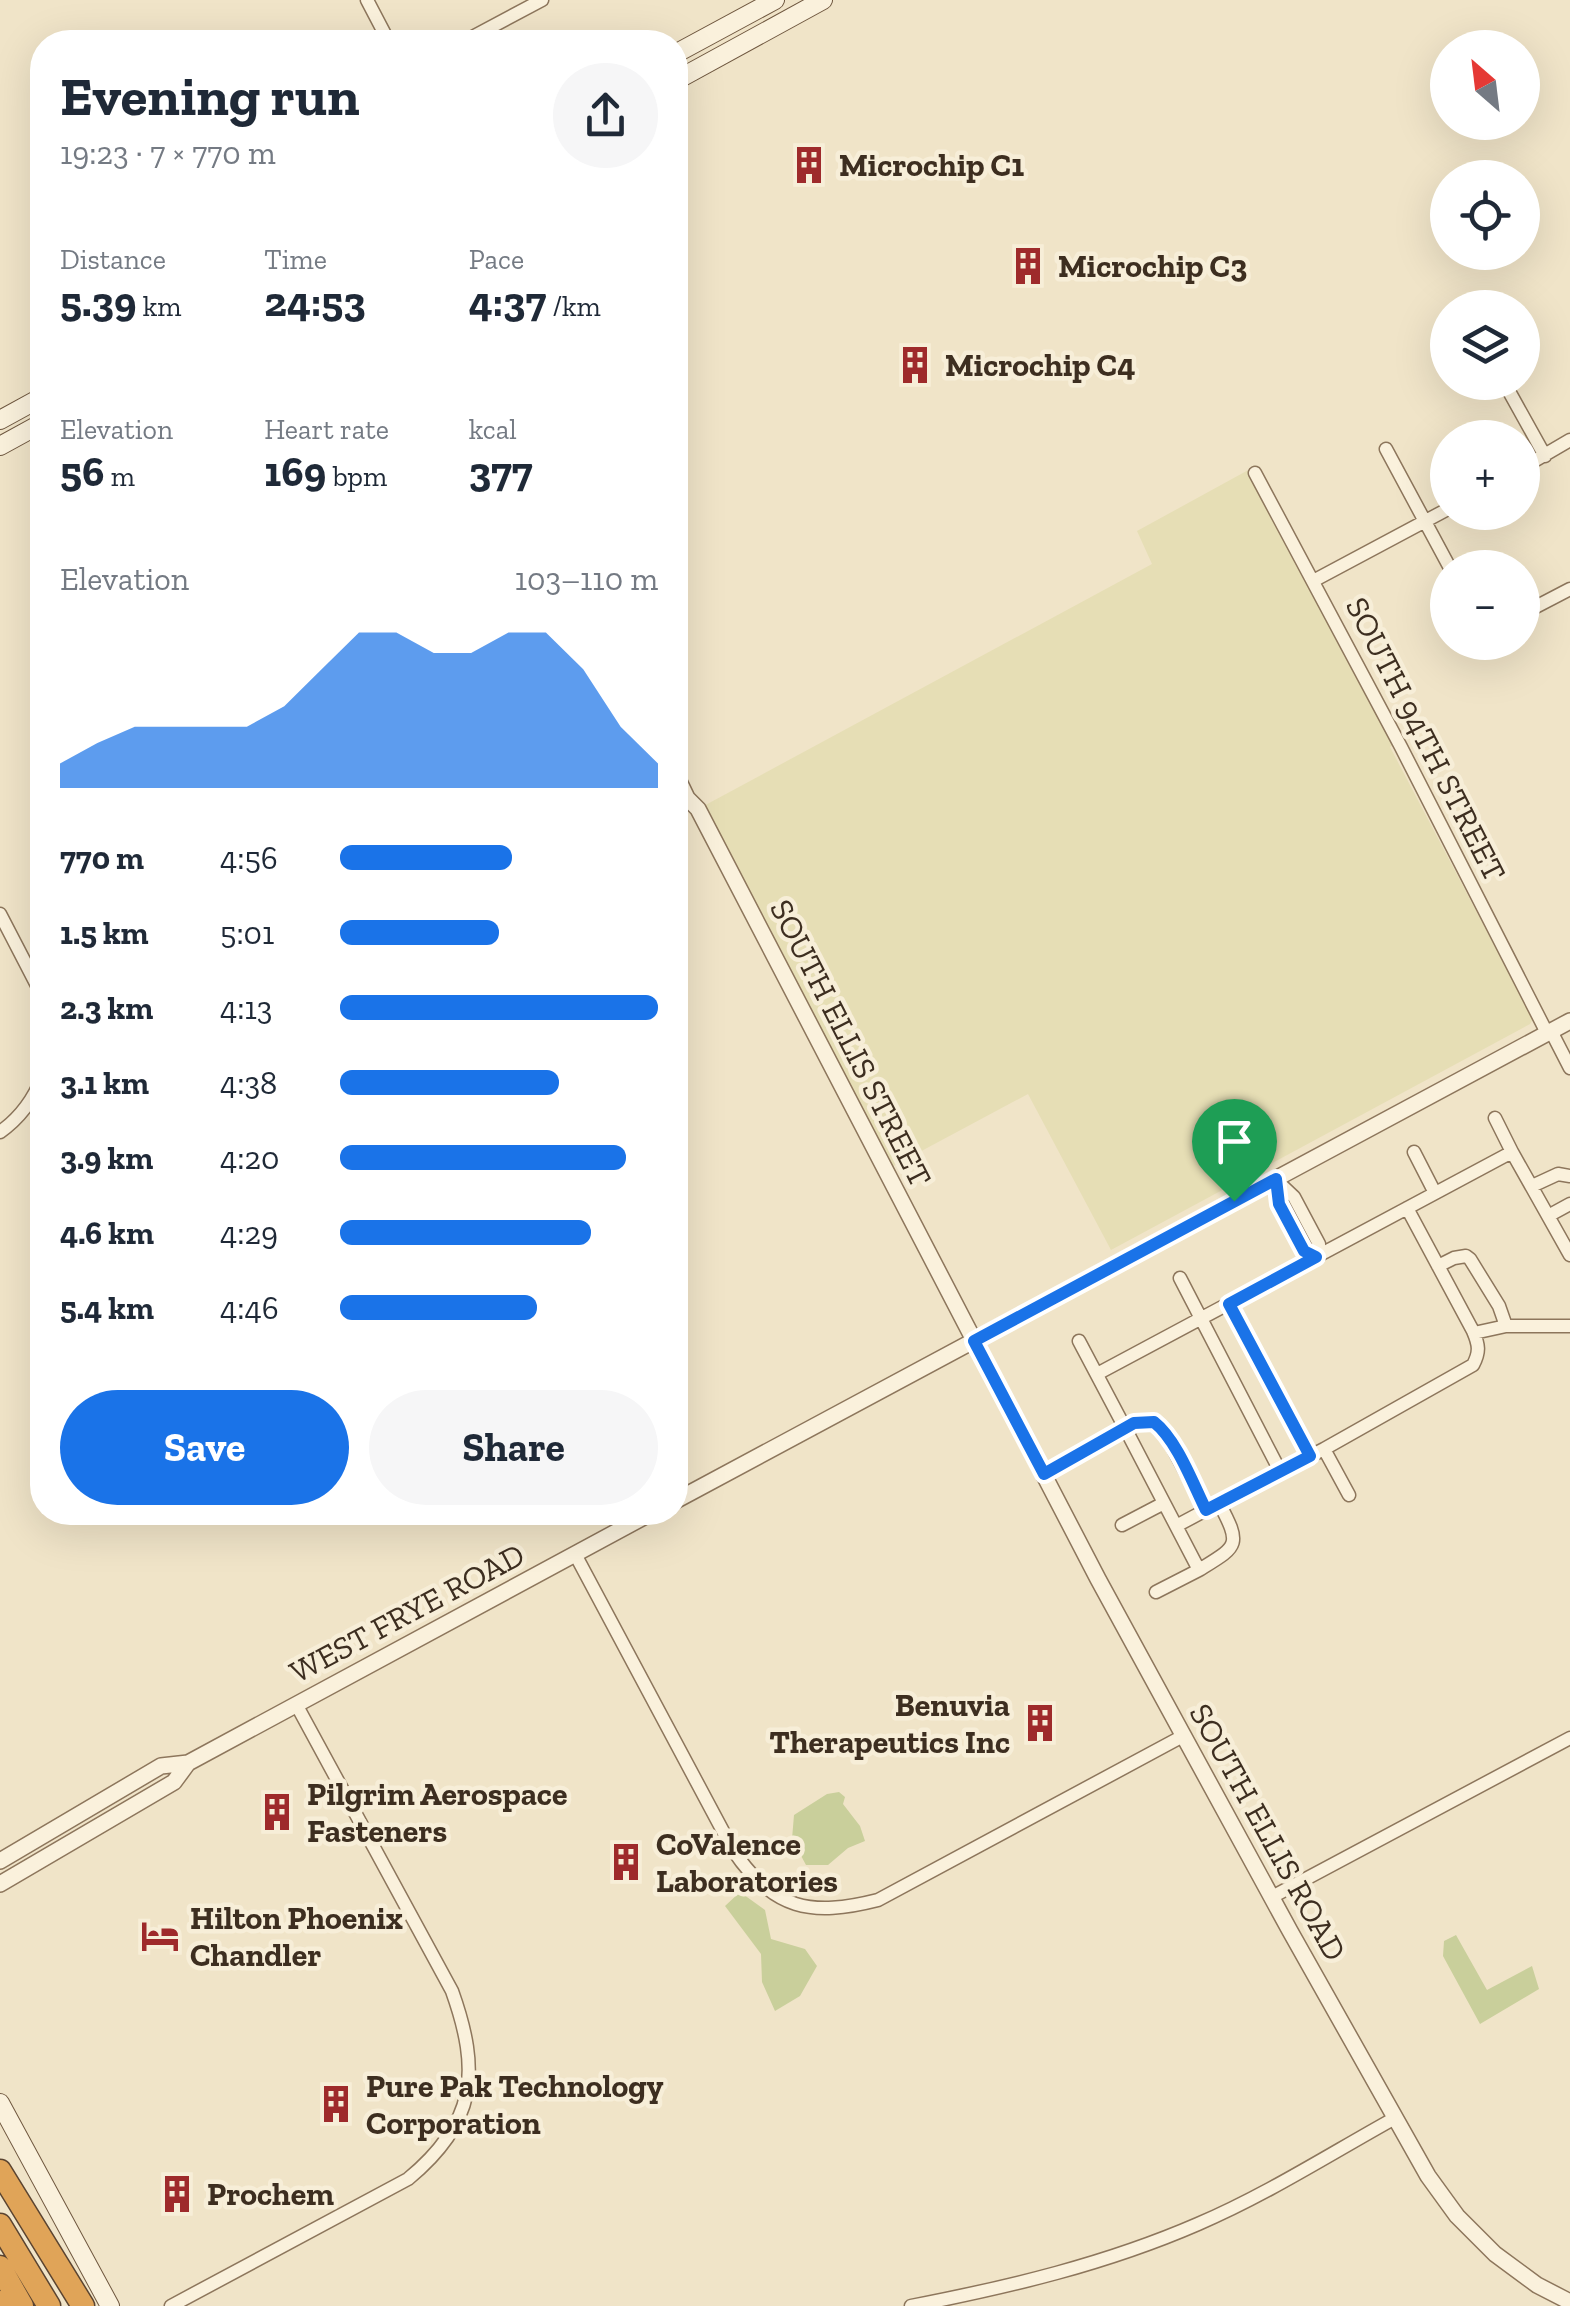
<!DOCTYPE html>
<html lang="en">
<head>
<meta charset="utf-8">
<style>
  :root { --surface:#fff; --page:#f6f6f7; --text:#1f2937; --muted:#747a83; --accent:#1a73e8 }
  body { margin:0; font-family:"Zilla Slab",serif; background:var(--page); color:var(--text); height:100vh; display:flex; flex-direction:column; font-size:38px; white-space:nowrap }
  * { box-sizing:border-box; margin:0 }
  p { font-size:32px; color:var(--muted) }
  .icon { flex:none; width:55px; height:55px; fill:none; stroke:currentColor; stroke-width:2; stroke-linecap:round; stroke-linejoin:round }
  .map { position:relative; flex:1; overflow:hidden }
  .side { position:absolute; left:30px; top:30px; width:658px; height:1495px; display:flex; flex-direction:column; background:var(--surface); border-radius:40px; box-shadow:0 10px 40px #0002 }
  .side>* { flex:none }
  .needle { width:65px; rotate:332deg }
  .buttons { position:absolute; left:1430px; top:30px; display:grid; gap:20px }
  .buttons a { display:grid; place-items:center; width:110px; height:110px; border-radius:50%; background:var(--surface); box-shadow:0 10px 40px #0002; font-size:50px }
  .pin { position:absolute; display:grid; place-items:center; width:85px; height:85px; color:#fff; margin:-102px -42px; border-radius:50% 50% 50% 0; rotate:-45deg; box-shadow:0 0 10px #0007 }
  .pin .icon { rotate:45deg }
  .round { display:grid; place-items:center; flex:none; width:105px; height:105px; border-radius:52px; background:var(--page) }
  .head { display:flex; align-items:center; justify-content:space-between; height:170px; padding:0 30px }
  h1 { font-size:55px; font-weight:800; line-height:75px }
  .stats { display:grid; grid-template-columns:repeat(3,1fr); gap:15px; height:170px; padding:10px 30px }
  .stats div { display:grid; align-content:center }
  .stats b { font-size:42px; font-weight:800 }
  .stats small { font-size:28px; font-weight:400 }
  .stats p { font-size:28px }
  .chart { height:280px; padding:20px 30px }
  .chart p { display:flex; justify-content:space-between }
  .chart svg { width:100%; height:180px; margin-top:10px; fill:var(--accent); opacity:.7 }
  .cta { display:flex; gap:20px; margin-top:auto; padding:20px 30px }
  .cta a { flex:1; height:115px; border-radius:60px; background:var(--accent); color:#fff; font-size:40px; font-weight:800; line-height:115px; text-align:center }
  .cta a+a { background:var(--page); color:var(--text) }
  ul { padding:0 30px; list-style:none; font-size:32px }
  li { display:grid; grid-template-columns:160px 120px 1fr; align-items:center; height:75px }
  li i { height:25px; border-radius:12px; background:var(--accent) }
  .map>svg:first-child { display:block }
  .farmland { fill:#e6deb5 }
  .green { fill:#c9cf9b }
  .lines { fill:none; stroke-linecap:round; stroke-linejoin:round }
  .minor-casing { stroke:#8d765c; stroke-width:15 }
  .tertiary-casing { stroke:#8d765c; stroke-width:18 }
  .secondary-casing { stroke:#6f573f; stroke-width:20 }
  .motorway-casing { stroke:#5b4430; stroke-width:25 }
  .minor { stroke:#faf1dc; stroke-width:12 }
  .tertiary { stroke:#faf1dc; stroke-width:15 }
  .secondary { stroke:#faf1dc; stroke-width:18 }
  .motorway { stroke:#e0a458; stroke-width:22 }
  .route-casing { stroke:#fff; stroke-width:20 }
  .route { stroke:#1a73e8; stroke-width:12 }
  .labels { text-anchor:middle; stroke-width:9; stroke-linejoin:round; paint-order:stroke }
  .poi-label { font-size:32px; font-weight:bold; fill:#3d2e20; stroke:#f7eed8; text-anchor:start }
  .street-label { font-size:32px; fill:#3d2e20; stroke:#f7eed8 }
</style>
</head>
<body>
<div class="map">
<svg width="1570" height="2306" viewBox="0 0 1570 2306">
  <rect width="100%" height="100%" fill="#f0e4c8"/>
  <!-- farmland -->
  <path class="farmland" d="M1252 468 1395 744 1390 747 1533 1019 1530 1024 1111 1250 1028 1094 886 1170 698 809 1152 564 1137 531Z"/>
  <!-- green -->
  <path class="green" d="M839 1792 845 1797 843 1804 860 1826 865 1841 848 1848 828 1865H806L792 1839 794 1815 827 1794Z
    M740 1892 765 1910 771 1939 805 1949 817 1966 800 1996 775 2011 762 1982 761 1954 725 1906Z
    M1456 1935 1487 1990 1532 1966 1539 1989 1480 2024 1443 1956 1444 1941Z"/>
  <g class="lines">
    <!-- minor casing -->
    <g class="minor-casing">
      <path id="minor" d="M367 0 389 42
        M463 42 542 0
        M1505 384 1545 456
        M1386 449 1450 568
        M1522 468 1570 440
        M1255 473 1401 747 1547 1033
        M1313 581 1448 509
        M1522 614 1570 589
        M0 914 42 995
        M1551 1031 1570 1068
        M1495 1118 1512 1152
        M0 1132C20 1118 33 1100 42 1078
        M1414 1152 1435 1193
        M1275 1179 1294 1197 1319 1244 1316 1257 1305 1251 1279 1204Z
        M1532 1186 1558 1174 1570 1176
        M1548 1216 1570 1204
        M1438 1266 1454 1258 1466 1256 1470 1259 1499 1306 1506 1326 1474 1333
        M1180 1278 1280 1471
        M1229 1303 1310 1456
        M1506 1326H1570
        M1097 1374 1512 1152 1570 1255
        M1324 1449 1349 1495
        M1044 1474 1125 1428 1079 1341
        M1219 1503 1324 1449 1473 1365C1480 1352 1479 1345 1473 1331L1407 1208
        M1122 1525 1164 1503
        M1176 1526 1219 1503C1242 1546 1238 1546 1199 1570L1125 1428 1143 1421 1154 1422 1162 1428 1206 1510
        M575 1554 733 1850C773 1910 811 1917 878 1900L1183 1736
        M1156 1592 1199 1570
        M1272 1897 1570 1738
        M171 2306 408 2179C476 2123 481 2072 452 1991L296 1704
        M911 2306C1009 2287 1106 2264 1198 2224 1266 2195 1330 2154 1395 2118"/>
    </g>
    <!-- tertiary casing -->
    <g class="tertiary-casing">
      <path id="tertiary" d="M675 773 687 798 698 809 1098 1579 1290 1931 1428 2176 1457 2216 1495 2254 1537 2285 1570 2302
        M675 1501 1570 1021
        M0 1861 161 1766 188 1763
        M0 1884 174 1782 188 1763 653 1512"/>
    </g>
    <!-- secondary casing -->
    <g class="secondary-casing">
      <path id="secondary" d="M675 54 775 0
        M675 81 823 0
        M0 420 42 397
        M0 446 42 423
        M0 2103 110 2306"/>
    </g>
    <!-- motorway casing -->
    <g class="motorway-casing">
      <path id="motorway" d="M0 2171 83 2306
        M0 2225 49 2306
        M0 2267 22 2306
        M0 2302 2 2306"/>
    </g>
    <!-- minor -->
    <use href="#minor" class="minor"/>
    <!-- tertiary -->
    <use href="#tertiary" class="tertiary"/>
    <!-- secondary -->
    <use href="#secondary" class="secondary"/>
    <!-- motorway -->
    <use href="#motorway" class="motorway"/>
  </g>
  <g class="lines">
    <!-- route casing -->
    <g class="route-casing">
      <path id="route" d="M1276 1179 1279 1204 1304 1251 1316 1257 1229 1304 1310 1456 1206 1510C1193 1484 1177 1440 1154 1422L1134 1423 1044 1474 974 1341Z"/>
    </g>
    <!-- route -->
    <use href="#route" class="route"/>
  </g>
  <!-- icons -->
  <defs>
    <g id="building-bare" transform="scale(3)"><path d="M-4-6H4V6H1V3H-1V6H-4ZM-2.5-4.3h1.7v1.8h-1.7ZM.8-4.3h1.7v1.8H.8ZM-2.5-1h1.7V.8h-1.7ZM.8-1h1.7V.8H.8Z" fill="#9e2a2b" stroke="#f7eed8" stroke-width="2.5" paint-order="stroke"/></g>
    <g id="hotel-bare" transform="scale(3)"><path d="M-6-4.5h1.5V1H6V5H4.5V3h-9V5H-6ZM-4 0a1.8 1.8 0 1 1 3.6 0ZM.5 0V-2.5h3Q6-2.5 6 0Z" fill="#9e2a2b" stroke="#f7eed8" stroke-width="2.5" paint-order="stroke"/></g>
  </defs>
  <g fill-rule="evenodd">
    <use href="#building-bare" x="809" y="165"/>
    <use href="#building-bare" x="1028" y="266"/>
    <use href="#building-bare" x="915" y="365"/>
    <use href="#building-bare" x="1040" y="1723"/>
    <use href="#building-bare" x="277" y="1812"/>
    <use href="#building-bare" x="626" y="1862"/>
    <use href="#hotel-bare" x="160" y="1936"/>
    <use href="#building-bare" x="336" y="2104"/>
    <use href="#building-bare" x="177" y="2194"/>
  </g>
  <g class="labels">
    <!-- poi labels -->
    <g class="poi-label">
      <text x="839" y="176">Microchip C1</text>
      <text x="1058" y="277">Microchip C3</text>
      <text x="945" y="376">Microchip C4</text>
      <text x="1010" y="1716" text-anchor="end">Benuvia<tspan x="1010" dy="37">Therapeutics Inc</tspan></text>
      <text x="307" y="1805">Pilgrim Aerospace<tspan x="307" dy="37">Fasteners</tspan></text>
      <text x="656" y="1855">CoValence<tspan x="656" dy="37">Laboratories</tspan></text>
      <text x="190" y="1929">Hilton Phoenix<tspan x="190" dy="37">Chandler</tspan></text>
      <text x="366" y="2097">Pure Pak Technology<tspan x="366" dy="37">Corporation</tspan></text>
      <text x="207" y="2205">Prochem</text>
    </g>
    <!-- street labels -->
    <g class="street-label">
      <text transform="translate(1426 739) rotate(63)" y="11">SOUTH 94TH STREET</text>
      <text transform="translate(851 1043) rotate(63)" y="11">SOUTH ELLIS STREET</text>
      <text transform="translate(407 1613) rotate(-28)" y="11">WEST FRYE ROAD</text>
      <text transform="translate(1268 1832) rotate(61)" y="11">SOUTH ELLIS ROAD</text>
    </g>
  </g>
</svg>
<div class="buttons">
<a><svg class="needle" viewBox="-14 -14 28 28"><path d="M0-13l5 13h-10z" fill="#e53935"/><path d="M0 13l5-13h-10z" fill="#747a83"/></svg></a>
<a><svg class="icon" aria-label="locate" viewBox="0 0 24 24"><circle cx="12" cy="12" r="6"/><path d="M12 2v4M12 18v4M2 12h4M18 12h4"/></svg></a>
<a><svg class="icon" aria-label="layers" viewBox="0 0 24 24"><path d="M12 4l9 5-9 5-9-5zM3 14l9 5 9-5"/></svg></a>
<a>+</a>
<a>−</a>
</div>
<div class="pin" style="left:1234px;top:1201px;background:#1e9e55"><svg class="icon" aria-label="arrive" viewBox="0 0 24 24"><path d="M6 21V4h12l-3 4 3 4H6"/></svg></div>
<section class="side">
<div class="head"><div><h1>Evening run</h1><p>19:23 · 7 × 770 m</p></div><a class="round"><svg class="icon" aria-label="share" viewBox="0 0 24 24"><path d="M12 15V3M7 8l5-5 5 5M5 13v7h14v-7"/></svg></a></div>
<div class="stats">
<div><p>Distance</p><b>5.39<small> km</small></b></div>
<div><p>Time</p><b>24:53</b></div>
<div><p>Pace</p><b>4:37<small> /km</small></b></div>
</div>
<div class="stats">
<div><p>Elevation</p><b>56<small> m</small></b></div>
<div><p>Heart rate</p><b>169<small> bpm</small></b></div>
<div><p>kcal</p><b>377</b></div>
</div>
<div class="chart"><p><span>Elevation</span>103–110 m</p>
<svg viewBox="0 0 160 44" preserveAspectRatio="none"><path d="M0 44V38L10 33L20 29L30 29L40 29L50 29L60 24L70 15L80 6L90 6L100 11L110 11L120 6L130 6L140 15L150 29L160 38V44z"/></svg>
</div>
<ul>
<li><b>770 m</b>4:56<i style="width:54%"></i></li>
<li><b>1.5 km</b>5:01<i style="width:50%"></i></li>
<li><b>2.3 km</b>4:13<i style="width:100%"></i></li>
<li><b>3.1 km</b>4:38<i style="width:69%"></i></li>
<li><b>3.9 km</b>4:20<i style="width:90%"></i></li>
<li><b>4.6 km</b>4:29<i style="width:79%"></i></li>
<li><b>5.4 km</b>4:46<i style="width:62%"></i></li>
</ul>
<div class="cta"><a>Save</a><a>Share</a></div>
</section>
</div>
</body>
</html>
